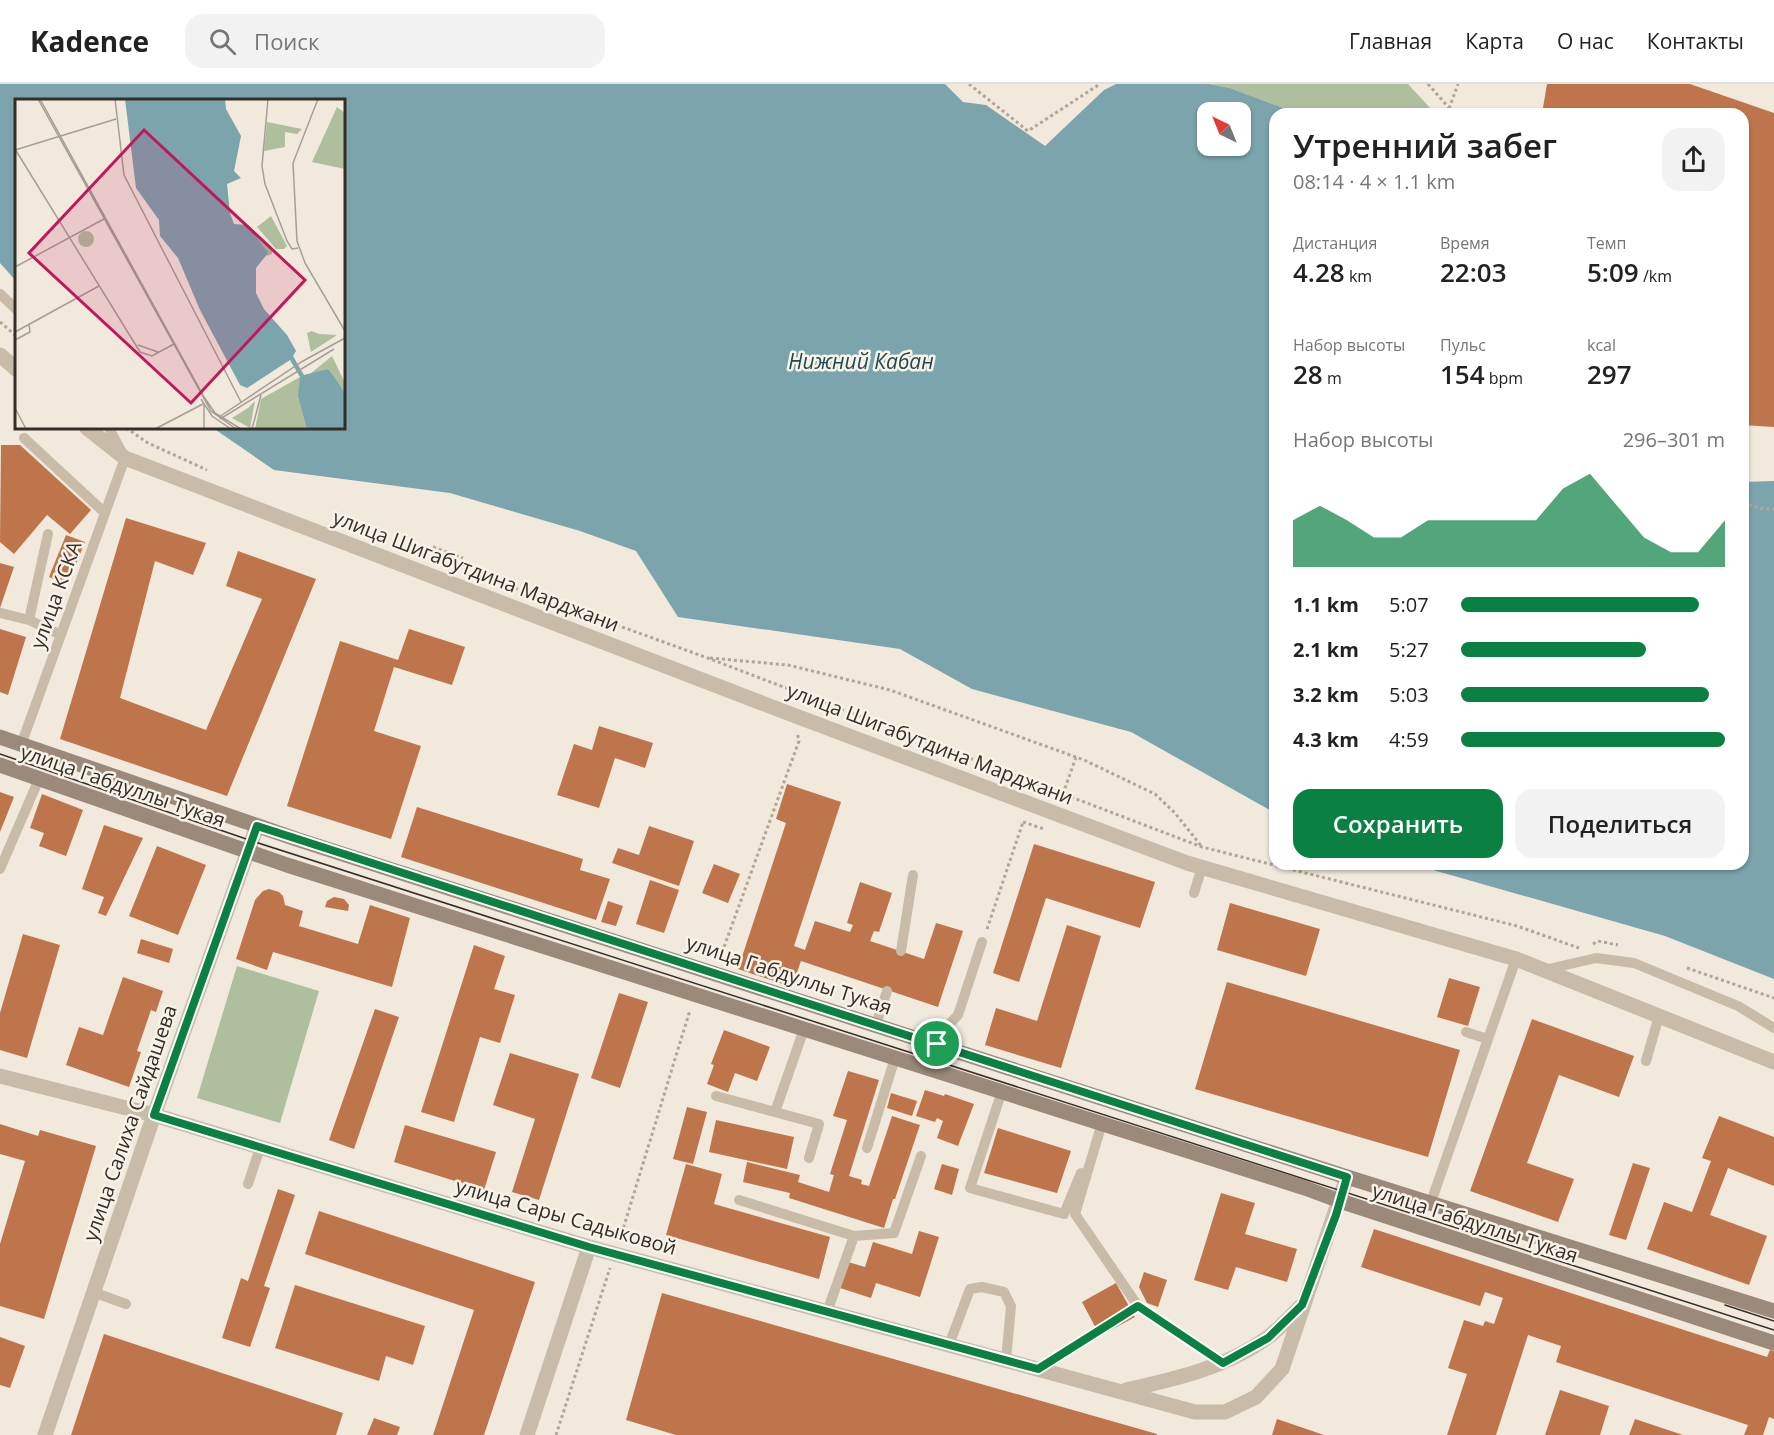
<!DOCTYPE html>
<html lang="ru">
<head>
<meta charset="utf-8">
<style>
  :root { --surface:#fff; --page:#f2f2f2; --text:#222; --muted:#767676; --line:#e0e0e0; --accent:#0b8043 }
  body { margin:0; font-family:"Open Sans",sans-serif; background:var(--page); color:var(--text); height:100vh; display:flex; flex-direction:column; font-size:22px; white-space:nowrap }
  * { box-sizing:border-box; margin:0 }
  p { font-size:20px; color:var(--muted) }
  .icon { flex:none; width:33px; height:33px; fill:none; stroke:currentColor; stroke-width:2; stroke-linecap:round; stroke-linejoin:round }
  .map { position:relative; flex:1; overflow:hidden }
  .panel { position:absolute; left:1269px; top:24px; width:480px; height:762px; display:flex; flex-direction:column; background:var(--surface); border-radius:18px; box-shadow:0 2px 4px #0004 }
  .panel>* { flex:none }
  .needle { width:39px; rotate:317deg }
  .buttons { position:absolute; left:1197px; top:18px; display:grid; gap:12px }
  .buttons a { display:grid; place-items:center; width:54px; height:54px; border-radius:12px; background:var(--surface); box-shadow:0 2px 4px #0004; font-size:30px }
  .pin { position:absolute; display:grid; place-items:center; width:51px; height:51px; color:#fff; margin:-26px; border:3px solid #fff; border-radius:50%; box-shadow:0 2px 6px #0007 }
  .round { display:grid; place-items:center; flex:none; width:63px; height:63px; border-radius:18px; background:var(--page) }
  .head { display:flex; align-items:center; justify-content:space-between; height:102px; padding:0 24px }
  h1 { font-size:33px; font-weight:600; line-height:45px }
  .figures { display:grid; grid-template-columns:repeat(3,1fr); gap:9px; height:102px; padding:6px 24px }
  .figures div { display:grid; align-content:center }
  .figures b { font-size:26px; font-weight:600 }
  .figures small { font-size:16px; font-weight:400 }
  .figures p { font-size:16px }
  .chart { height:168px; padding:12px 24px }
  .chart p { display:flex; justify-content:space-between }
  .chart svg { width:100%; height:108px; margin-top:6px; fill:var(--accent); opacity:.7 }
  .primary-button { display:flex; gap:12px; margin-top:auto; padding:12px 24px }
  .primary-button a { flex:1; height:69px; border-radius:18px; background:var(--accent); color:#fff; font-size:24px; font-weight:600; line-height:69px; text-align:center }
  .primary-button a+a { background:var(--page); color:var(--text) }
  ul { padding:0 24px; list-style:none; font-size:20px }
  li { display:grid; grid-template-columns:96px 72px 1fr; align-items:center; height:45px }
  li i { height:15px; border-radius:8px; background:var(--accent) }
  header { display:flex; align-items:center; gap:36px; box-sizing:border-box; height:84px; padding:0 30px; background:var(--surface); border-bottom:2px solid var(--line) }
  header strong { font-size:28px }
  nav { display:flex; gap:33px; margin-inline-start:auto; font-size:21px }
  .search { width:420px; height:54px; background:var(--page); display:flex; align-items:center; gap:15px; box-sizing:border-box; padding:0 21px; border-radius:18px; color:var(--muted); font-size:22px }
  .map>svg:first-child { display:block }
  .green { fill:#afbf9d }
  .water { fill:#7ca4ac; fill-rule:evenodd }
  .building { fill:#bf754b }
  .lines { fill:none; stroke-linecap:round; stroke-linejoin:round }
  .path { stroke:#b4a593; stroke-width:3; stroke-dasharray:3 3; stroke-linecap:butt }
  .service { stroke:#c8bba8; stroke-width:10 }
  .minor { stroke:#c8bba8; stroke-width:15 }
  .tertiary { stroke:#c8bba8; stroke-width:15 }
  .secondary { stroke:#9b8a7a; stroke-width:15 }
  .tram { stroke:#352e28; stroke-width:1.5 }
  .route-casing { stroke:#fff; stroke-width:12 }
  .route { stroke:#0b8043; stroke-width:8 }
  .labels { text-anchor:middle; stroke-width:5; stroke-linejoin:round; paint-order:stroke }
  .street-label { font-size:20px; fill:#352e28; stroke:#f8f3e8 }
  .water-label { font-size:21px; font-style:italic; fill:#204b54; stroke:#f8f3e8 }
  .inset-road { fill:none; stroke:#a59e94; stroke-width:1.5 }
  .view { fill:#c2185b; fill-opacity:0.15; stroke:#c2185b; stroke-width:3 }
  .inset-edge { fill:none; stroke:#352e28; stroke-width:3 }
</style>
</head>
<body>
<header>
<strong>Kadence</strong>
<div class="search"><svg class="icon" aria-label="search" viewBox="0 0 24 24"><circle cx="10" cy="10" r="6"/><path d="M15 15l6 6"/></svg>Поиск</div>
<nav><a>Главная</a><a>Карта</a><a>О нас</a><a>Контакты</a></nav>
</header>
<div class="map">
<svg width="1774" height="1351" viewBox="0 0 1774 1351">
  <rect width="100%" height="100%" fill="#f0e9dc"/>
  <!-- green -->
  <path class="green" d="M1209 0H1408L1432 26 1430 30H1380L1377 28 1372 30H1299L1230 4Z
    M237 882 319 907 280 1039 197 1014Z"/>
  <!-- water -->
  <path class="water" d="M0 0H945L963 18 986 21 1045 62 1104 6 1116 0H1209L1230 4 1299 30H1275V729L1131 648 972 605 900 565 678 533 636 467 580 447 450 409 274 386 213 344H344V16H16V197L0 179ZM1240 28V62H1208V28Z
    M1774 397V895L1665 852 1412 780H1743V398Z"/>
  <!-- building -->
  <path class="building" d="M1547 0H1690L1774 29V343L1743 341V30H1542Z
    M1 361H20L91 426 70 450 47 431 14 470 0 458Z
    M126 434 206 459 193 491 155 477 120 614 206 646 262 515 226 502 238 467 316 495 227 712 60 655Z
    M66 451 85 458 68 500 49 493Z
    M0 479 14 483 0 524Z
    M0 545 26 553 8 611 0 608Z
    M409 545 465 563 452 601 394 583 374 647 421 662 391 755 287 722 340 557 398 576Z
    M599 642 653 659 645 684 615 674 599 724 557 711 574 660 592 666Z
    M787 700 841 718 794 862 805 866 815 837 850 848 853 841 847 839 860 798 892 809 879 848 874 847 870 857 924 875 936 839 963 847 938 923 801 877 792 903 738 885 786 739 776 735Z
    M0 708 14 713 0 748Z
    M42 710 83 726 66 772 39 762 44 749 30 744Z
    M417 723 583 775 580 786 610 795 596 836 401 773Z
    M104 741 143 754 106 832 98 829 104 813 82 805Z
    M649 742 694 757 679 802 612 779 618 764 639 771Z
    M1034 760 1155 798 1140 844 1046 814 1019 898 993 889Z
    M157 762 206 781 178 851 129 832Z
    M714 780 740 790 728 819 702 809Z
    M650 796 679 806 664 849 636 840Z
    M269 805 279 808 283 812 285 821 303 827 299 842 358 860 370 821 410 834 392 903 273 868 267 886 236 875 255 816 263 807Z
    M334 813 344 815 349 821 348 827 325 823 327 817Z
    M608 817 623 822 616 842 601 838Z
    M1230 819 1320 845 1306 892 1217 866Z
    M1067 841 1101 852 1061 984 985 961 996 924 1037 937Z
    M23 850 60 861 27 974 0 966V929Z
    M141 855 173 865 169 879 137 869Z
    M474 861 505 872 494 905 515 911 500 959 480 953 454 1038 421 1028Z
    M123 893 163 907 156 928 151 926 137 967 141 968 129 1003 66 981 79 943 103 951Z
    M1449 894 1480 903 1468 942 1437 933Z
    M1227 898 1460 966 1428 1073 1195 1005Z
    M619 909 648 918 620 1004 591 994Z
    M375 925 399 933 354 1065 329 1056Z
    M1532 935 1634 972 1619 1013 1559 991 1527 1079 1574 1095 1558 1138 1470 1107Z
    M724 946 770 963 757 997 735 989 728 1008 707 1000 714 981 711 980Z
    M510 969 579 990 539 1116 512 1108 535 1035 493 1021Z
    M848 987 879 996 849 1092 862 1096 861 1100 869 1102 892 1032 920 1041 895 1115H893L884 1144 789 1114 790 1109 743 1098 747 1078 800 1091 798 1098 829 1108 834 1091 830 1090 847 1036 833 1032Z
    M925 1006 944 1012 945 1010 974 1020 958 1062 937 1054 943 1037 937 1034 935 1038 916 1032Z
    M891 1009 917 1017 912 1032 887 1024Z
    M687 1023 707 1028 693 1080 673 1075Z
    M1719 1032 1774 1053V1102L1728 1084 1710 1131 1767 1152 1749 1201 1647 1165 1664 1118 1692 1128 1711 1077 1702 1074Z
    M716 1036 794 1053 787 1085 709 1068Z
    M0 1040 38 1052 40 1046 96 1062 44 1235 0 1222V1160L25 1077 0 1070Z
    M405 1041 496 1068 484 1106 394 1078Z
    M998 1044 1071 1067 1057 1109 984 1089Z
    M1633 1079 1650 1084 1626 1156 1609 1151Z
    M686 1080 722 1090 714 1120 830 1153 819 1195 666 1151Z
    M942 1080 959 1085 952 1111 934 1105Z
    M278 1105 295 1111 264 1202 270 1204 250 1263 222 1254 241 1194 248 1197Z
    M1221 1109 1255 1119 1245 1150 1297 1165 1287 1198 1236 1183 1228 1206 1194 1196Z
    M319 1127 535 1198 484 1351H433L474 1226 305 1170Z
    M1374 1145 1767 1273 1770 1266 1774 1267V1335L1769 1333 1763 1351H1744L1748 1341 1556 1278 1561 1262 1528 1251 1496 1351H1447L1467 1290 1448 1284 1464 1236 1483 1242 1485 1237 1494 1240 1503 1214 1485 1208 1480 1222 1361 1183Z
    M919 1147 939 1153 920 1213 876 1199 871 1214 840 1204 848 1178 865 1183 873 1158 912 1170Z
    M1144 1188 1167 1196 1158 1223 1147 1219 1139 1203Z
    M1116 1199 1135 1233 1100 1252 1082 1218Z
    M295 1201 425 1242 413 1281 386 1272 379 1297 275 1264Z
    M662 1209 1157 1350V1351H676L626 1336Z
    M104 1250 343 1329 336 1351H71Z
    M0 1253 25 1262 10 1304 0 1301Z
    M1560 1306 1609 1322 1600 1351H1545Z
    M374 1334 400 1343 397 1351H367Z
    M1277 1335 1324 1351H1272Z
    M1635 1335 1683 1351H1629Z"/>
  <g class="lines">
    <!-- path -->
    <path class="path" d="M969 0 1028 47 1100 0
      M1428 0 1450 25
      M1447 30 1458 0
      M0 238 16 252
      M126 344 148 359 207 386
      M1743 419 1764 425H1774
      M433 463 463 474
      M498 498 705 573 1202 763 1517 842 1579 864
      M710 574 788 581 890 606 1084 676 1155 710 1175 729 1202 763
      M1063 710 1076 673
      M1023 738 1044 745
      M987 845 1023 738
      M1593 860 1598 857 1618 861
      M720 874 799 657 797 648
      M1687 884 1774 914
      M620 1155 690 926
      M556 1351 610 1184"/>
    <!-- service -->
    <path class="service" d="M0 210 16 225
      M24 354 105 429
      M48 450 29 536 61 551
      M1 529 29 536
      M21 661 125 374 109 344
      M0 785 39 695
      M1194 809 1202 783
      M901 867 913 791
      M1544 886 1596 874 1634 879 1738 922 1774 944
      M876 941 887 907
      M1466 948 1488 955
      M937 960 940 950 958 931 982 858
      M1646 977 1659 932
      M1002 1007 970 1104 1064 1130 1081 1089
      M716 1012 819 1040 809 1074
      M775 1028 804 945
      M1102 1039 1075 1130 1138 1222 1223 1279
      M867 1064 895 974
      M248 1100 260 1064
      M739 1116 854 1152
      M1431 1118 1516 875
      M93 1208 126 1220
      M827 1228 854 1152 894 1149 921 1072
      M949 1261 970 1205 982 1203 1004 1208 1011 1222 1006 1276
      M1038 1285 1138 1222"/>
    <!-- minor -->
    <path class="minor" d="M0 271 16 285
      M87 344 125 374 793 631 1187 779 1516 875 1774 978
      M45 1351 154 1031 257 742
      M527 1351 589 1163"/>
    <!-- tertiary -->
    <path class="tertiary" d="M0 992 154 1031 589 1163 1195 1328H1225L1256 1313 1282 1285 1347 1093
      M1126 1306C1175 1295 1225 1284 1267 1254 1279 1245 1290 1233 1301 1222"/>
    <!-- secondary -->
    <path class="secondary" d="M0 653 296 755 1347 1093 1774 1227
      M0 681 287 781 1305 1104 1340 1117 1774 1259"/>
    <!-- tram -->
    <path class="tram" d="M0 670 252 757 1774 1246
      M1725 1221 1774 1237"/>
  </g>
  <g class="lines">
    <!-- route casing -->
    <g class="route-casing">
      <path id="route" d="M257 742 1347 1093 1336 1131 1302 1221 1268 1254 1223 1279 1138 1222 1038 1285 589 1163 154 1031Z"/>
    </g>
    <!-- route -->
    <use href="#route" class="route"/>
  </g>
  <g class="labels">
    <!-- street labels -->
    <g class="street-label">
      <text transform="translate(476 487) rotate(21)" y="7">улица Шигабутдина Марджани</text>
      <text transform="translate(56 511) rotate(-70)" y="7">улица КСКА</text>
      <text transform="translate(930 660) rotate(21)" y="7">улица Шигабутдина Марджани</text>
      <text transform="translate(123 702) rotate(19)" y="7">улица Габдуллы Тукая</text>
      <text transform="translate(789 891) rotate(18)" y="7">улица Габдуллы Тукая</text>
      <text transform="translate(130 1039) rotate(-71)" y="7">улица Салиха Сайдашева</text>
      <text transform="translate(566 1133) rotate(16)" y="7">улица Сары Садыковой</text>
      <text transform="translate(1475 1139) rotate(18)" y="7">улица Габдуллы Тукая</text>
    </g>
    <!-- water labels -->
    <g class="water-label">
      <text x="861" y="285">Нижний Кабан</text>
    </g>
  </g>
  <!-- overview -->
  <g transform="translate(15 15)">
    <rect width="330" height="330" fill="#f0e9dc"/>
    <path d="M322 8 330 14V70L297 63ZM252 23 287 30 282 35 270 33V48L249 52ZM256 117 272 147 269 150H261L242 128ZM233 126 257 148V155L252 157ZM63 140a8 8 0 1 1 16 0a8 8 0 1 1-16 0ZM297 232 304 235 322 236 296 253 292 234ZM317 257 330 284V301L313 270 295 275ZM285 278 292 330H240L246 300ZM240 302 235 329 217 319 233 309Z" fill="#afbf9d"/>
    <path d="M110 0H210L211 10 226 37 219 72 226 79 212 85 215 114 219 125 233 126 253 154 241 169V194L249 210 272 236 281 252 278 257 289 276 313 270 320 279 329 293 330 330H292L283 297 285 278 275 261 232 289 225 286 185 211 163 159 145 137 144 121 121 89Z" fill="#7ca4ac"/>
    <path class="inset-road" d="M23 0 196 312 221 330M25 0 189 298 200 314 226 330M100 0 109 76 226 303M253 0 247 67 250 85 272 142 277 150 283 149M303 0 278 64 282 142 290 164 330 232M0 50 125 253 137 257 159 245M0 51 101 20M0 168 89 120M0 233 84 187M0 241 15 233 14 225M123 246 143 253M186 300 197 317 216 330M189 306V330M0 309 11 330M204 318 288 262 330 239M205 320 319 250M140 330 188 305M237 330 246 296"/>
    <path class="view" d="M129 31 290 181 176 304 14 154Z"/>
    <rect width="330" height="330" class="inset-edge"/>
  </g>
</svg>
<div class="buttons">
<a><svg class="needle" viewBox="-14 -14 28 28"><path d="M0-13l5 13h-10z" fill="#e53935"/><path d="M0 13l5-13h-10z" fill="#767676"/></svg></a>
</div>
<div class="pin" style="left:937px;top:960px;background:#1e9e55"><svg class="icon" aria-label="arrive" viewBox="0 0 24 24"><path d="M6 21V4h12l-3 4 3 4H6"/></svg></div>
<section class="panel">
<div class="head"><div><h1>Утренний забег</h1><p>08:14 · 4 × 1.1 km</p></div><a class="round"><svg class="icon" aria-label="share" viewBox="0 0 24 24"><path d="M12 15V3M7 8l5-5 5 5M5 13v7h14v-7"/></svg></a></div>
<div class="figures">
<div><p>Дистанция</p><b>4.28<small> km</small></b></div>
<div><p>Время</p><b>22:03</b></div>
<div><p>Темп</p><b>5:09<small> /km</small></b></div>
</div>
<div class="figures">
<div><p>Набор высоты</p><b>28<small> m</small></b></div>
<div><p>Пульс</p><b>154<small> bpm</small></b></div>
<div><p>kcal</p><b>297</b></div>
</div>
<div class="chart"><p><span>Набор высоты</span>296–301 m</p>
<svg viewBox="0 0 160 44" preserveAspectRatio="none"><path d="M0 44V25L10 19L20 25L30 32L40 32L50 25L60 25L70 25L80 25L90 25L100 12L110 6L120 19L130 32L140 38L150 38L160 25V44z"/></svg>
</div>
<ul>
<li><b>1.1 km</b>5:07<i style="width:90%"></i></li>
<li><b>2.1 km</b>5:27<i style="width:70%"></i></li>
<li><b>3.2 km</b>5:03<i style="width:94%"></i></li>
<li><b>4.3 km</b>4:59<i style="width:100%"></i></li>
</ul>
<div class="primary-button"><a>Сохранить</a><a>Поделиться</a></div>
</section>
</div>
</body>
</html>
